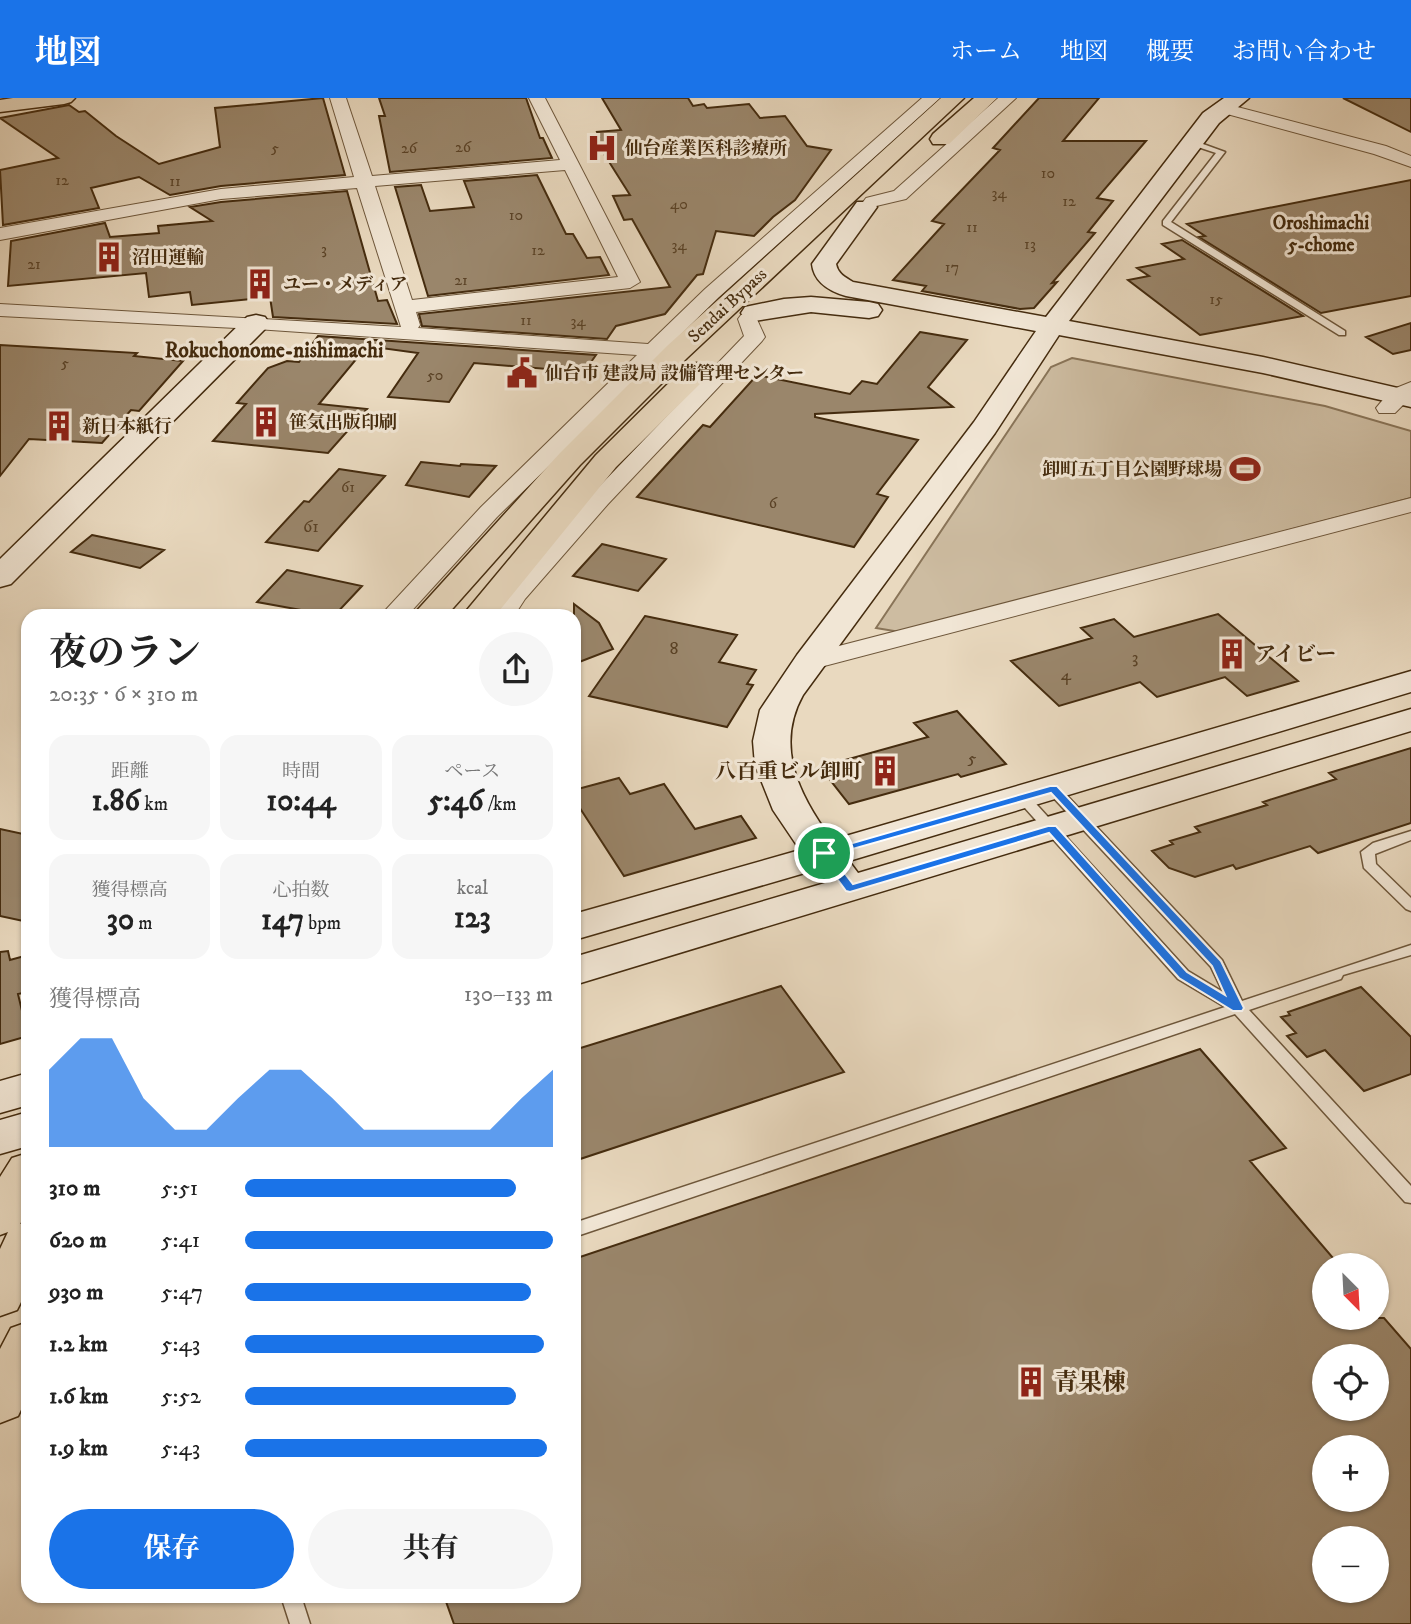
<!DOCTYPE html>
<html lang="ja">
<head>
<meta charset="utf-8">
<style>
  :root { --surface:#fff; --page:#f6f6f6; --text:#222; --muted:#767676; --accent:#1a73e8 }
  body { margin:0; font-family:"IM FELL DW Pica","Noto Serif JP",serif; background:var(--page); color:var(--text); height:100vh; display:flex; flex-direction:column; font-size:26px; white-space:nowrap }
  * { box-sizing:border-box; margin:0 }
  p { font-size:23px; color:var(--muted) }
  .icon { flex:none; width:38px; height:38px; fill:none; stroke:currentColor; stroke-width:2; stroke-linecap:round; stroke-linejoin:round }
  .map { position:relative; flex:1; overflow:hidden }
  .details { position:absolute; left:21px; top:511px; width:560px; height:994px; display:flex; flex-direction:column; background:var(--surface); border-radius:21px; box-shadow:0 2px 5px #0004 }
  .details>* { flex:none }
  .needle { width:46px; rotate:156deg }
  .fabs { position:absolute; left:1312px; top:1155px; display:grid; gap:14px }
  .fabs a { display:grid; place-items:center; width:77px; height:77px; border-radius:50%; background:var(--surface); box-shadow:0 2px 5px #0004; font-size:35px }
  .pin { position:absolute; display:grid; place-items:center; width:60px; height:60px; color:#fff; margin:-30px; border:4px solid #fff; border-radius:50%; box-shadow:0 2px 7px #0007 }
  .round { display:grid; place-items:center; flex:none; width:74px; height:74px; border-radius:37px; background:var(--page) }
  .summary { display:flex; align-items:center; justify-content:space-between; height:119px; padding:0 28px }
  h1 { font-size:38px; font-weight:700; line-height:52px }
  .stats { display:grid; grid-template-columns:repeat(3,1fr); gap:10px; height:119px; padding:7px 28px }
  .stats div { display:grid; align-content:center; border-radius:18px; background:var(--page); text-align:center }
  .stats b { font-size:30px; font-weight:700 }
  .stats small { font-size:19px; font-weight:400 }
  .stats p { font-size:19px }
  .chart { height:196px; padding:14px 28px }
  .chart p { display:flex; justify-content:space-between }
  .chart svg { width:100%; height:126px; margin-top:7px; fill:var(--accent); opacity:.7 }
  .primary-button { display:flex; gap:14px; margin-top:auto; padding:14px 28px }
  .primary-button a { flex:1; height:80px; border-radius:42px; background:var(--accent); color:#fff; font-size:28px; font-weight:700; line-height:80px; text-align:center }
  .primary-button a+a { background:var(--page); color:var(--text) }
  ul { padding:0 28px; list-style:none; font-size:23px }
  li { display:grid; grid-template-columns:112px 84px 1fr; align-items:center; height:52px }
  li i { height:18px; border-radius:9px; background:var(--accent) }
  header { display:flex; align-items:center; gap:42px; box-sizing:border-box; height:98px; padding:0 35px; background:var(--accent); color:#fff }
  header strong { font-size:33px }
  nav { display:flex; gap:38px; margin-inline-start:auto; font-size:24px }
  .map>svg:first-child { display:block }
  .green { fill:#cdbca1; stroke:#897458; stroke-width:2 }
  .building { fill:#9a866b; stroke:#452c0f; stroke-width:2; fill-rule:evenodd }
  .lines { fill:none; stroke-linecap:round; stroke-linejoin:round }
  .lane-casing { stroke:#6e573b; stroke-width:3 }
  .street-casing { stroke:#6e573b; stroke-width:2 }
  .secondary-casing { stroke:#452c0f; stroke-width:3 }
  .primary-casing { stroke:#452c0f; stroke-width:3 }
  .highway-casing { stroke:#452c0f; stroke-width:3 }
  .lane { fill:#f1e6d5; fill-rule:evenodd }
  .street { fill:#f1e6d5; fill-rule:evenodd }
  .secondary { fill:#f1e6d5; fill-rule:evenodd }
  .primary { fill:#e9d9bf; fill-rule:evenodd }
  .highway { fill:#e9d9bf; fill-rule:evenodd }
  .route { fill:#1a73e8; stroke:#fff; stroke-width:2; fill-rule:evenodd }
  .labels { text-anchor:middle; stroke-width:6; stroke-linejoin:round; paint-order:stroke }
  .far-number-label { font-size:16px; fill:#5a4226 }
  .far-poi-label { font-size:18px; font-weight:bold; fill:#452c0f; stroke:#f1e6d5; text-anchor:start }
  .far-street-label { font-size:18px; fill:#452c0f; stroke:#f1e6d5 }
  .number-label { font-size:18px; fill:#5a4226 }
  .far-neighbourhood-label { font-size:19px; font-weight:bold; fill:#452c0f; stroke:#f1e6d5 }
  .far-quarter-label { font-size:21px; font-weight:bold; fill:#452c0f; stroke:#f1e6d5 }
  .poi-label { font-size:21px; font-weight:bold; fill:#452c0f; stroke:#f1e6d5; text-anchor:start }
  .near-poi-label { font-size:24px; font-weight:bold; fill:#452c0f; stroke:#f1e6d5; text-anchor:start }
</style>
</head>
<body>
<header>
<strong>地図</strong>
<nav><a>ホーム</a><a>地図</a><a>概要</a><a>お問い合わせ</a></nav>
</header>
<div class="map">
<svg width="1411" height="1526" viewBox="0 0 1411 1526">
  <rect width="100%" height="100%" fill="#e9d9bf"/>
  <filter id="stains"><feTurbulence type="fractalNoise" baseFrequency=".00286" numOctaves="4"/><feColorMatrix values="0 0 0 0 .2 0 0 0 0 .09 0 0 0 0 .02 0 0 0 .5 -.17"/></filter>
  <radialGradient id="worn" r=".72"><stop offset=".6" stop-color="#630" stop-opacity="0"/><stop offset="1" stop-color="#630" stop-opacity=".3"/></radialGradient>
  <!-- green -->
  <path class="green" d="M1072 260 1325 308 1411 333V400L900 534 876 530 1051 269Z"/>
  <!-- building -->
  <path class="building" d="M323 0 345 77 221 88 170 97 139 79 91 90 99 110 3 127 0 72 58 60 0 20 69 7 79 14 85 13 116 38 159 66 220 49 215 10Z
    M379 0H526L540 40H543L552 60 390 74 379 18H385Z
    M602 0H688L693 8 704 6 707 10 749 6 760 20 785 18 807 48 831 52 795 102 773 119 754 138 716 133 703 176 697 177 665 216 616 228 607 241 422 228 419 216 670 189 632 121 624 122 613 98 630 97 594 40 599 39 597 34 621 32Z
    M1039 0H1099L1063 43H1146L1097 100 1113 103 1088 134 1095 135 1052 185 1057 184 1034 210 1020 211 922 193 926 188 893 182 944 126 932 123 1000 52 993 50Z
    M1343 0H1411V34Z
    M537 77 566 136H573L587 160 600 159 609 177 428 198 395 89 421 87 430 113 474 109 464 83Z
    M1411 82V198L1321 215 1199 139 1205 138 1187 126Z
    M347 93 378 203 387 202 397 226 273 219 270 199 192 207 190 194 149 199 146 175 8 188 11 143 105 125 110 139 159 135 158 128 212 123 190 109 221 104Z
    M1182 142 1303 218 1200 237 1128 182 1149 178 1137 170 1184 161 1162 146Z
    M1411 225V252L1393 256 1366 239Z
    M920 234 967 242 928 289 953 309 815 316V319L918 342 877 396 888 399 854 449 637 399 703 327 710 329 757 277 850 296 862 283 877 286Z
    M318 238 596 257 584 274 474 265 449 304 388 299 418 255 367 248 319 306 367 311 328 355 213 343 246 306 237 305 268 270 287 263 299 264Z
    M0 247 137 255 134 258 183 263 139 313 131 312 102 345 29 341 0 378Z
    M421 364 460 368 461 366 496 368 469 399 406 387Z
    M339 371 385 378 318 453 266 444 304 403 309 404Z
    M92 437 164 452 140 470 71 454Z
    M602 446 666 461 638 493 573 478Z
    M287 472 362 488 334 518 257 504Z
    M574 506 599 525 613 551 574 566Z
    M1218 516 1298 583 1247 598 1225 579 1157 599 1140 584 1059 608 1011 563 1092 540 1081 530 1114 521 1134 539Z
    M645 518 737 537 719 564 756 572 747 586 753 587 727 629 589 598Z
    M957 613 1006 666 961 679 958 676 849 706 820 669 928 639 914 625Z
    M1411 650V725L1318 755 1310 748 1236 771 1233 767 1195 779 1169 770 1152 753 1173 746 1170 743 1200 734 1195 729 1267 707 1263 704 1336 681 1329 675Z
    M619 680 630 696 664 686 695 731 741 718 756 740 624 778 574 701V692Z
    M0 731 28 737V824L0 818Z
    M8 853 10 862 28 857V894L18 896 28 938 0 946V854Z
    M781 888 844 974 574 1063V952Z
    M1361 889 1411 939V976L1364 993 1325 952 1307 959 1287 938 1296 935 1281 919 1290 917 1288 914Z
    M1200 951 1286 1050 1250 1063 1339 1167H1325V1220H1384L1411 1251V1526H454L444 1498H574V1161ZM1325 1258H1377V1311H1325ZM1325 1349H1377V1402H1325ZM1325 1440H1377V1493H1325Z"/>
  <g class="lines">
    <!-- lane casing -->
    <g class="lane-casing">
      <path id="lane" d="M1192 42 1225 54 1171 124 1345 233V237H1339L1163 127V123L1216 55 1189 46 1188 44Z
        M1053 687 1058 688 1222 862 1242 903 1411 847V857L1343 877 1341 881 1249 912 1411 1088V1105L1405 1104 1235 916 574 1139V1125L1225 909 1178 881 1016 700 1023 696 1028 697 1188 873 1223 894 1211 869 1048 694 1046 691Z
        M1411 733V742L1375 756 1376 766 1411 800V813L1406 811 1364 770 1361 754 1373 745Z
        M281 1498H301L310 1526H290Z"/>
    </g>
    <!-- street casing -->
    <g class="street-casing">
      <path id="street" d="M330 0H346L372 78 560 62 529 0H545L640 184 630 190 416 214 420 227 418 230 648 246 705 191 922 0H940L719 199 669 248 673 253 670 257 659 259 497 419 407 518H380L481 409 637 257 256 231 0 218V206L401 229 357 90 221 101 0 142V130L221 91 354 79ZM565 72 618 179 412 202 375 88Z
        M998 0H1016L906 101 872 109 866 108 863 104 866 100 894 93Z
        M1222 5 1386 48 1411 58V69L1374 56 1216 13 1214 10 1216 7Z
        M748 215 755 217 765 239 762 243 608 406 525 501 514 518H488L507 491 592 396 744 238 738 221 741 217Z
        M1411 284V299L1395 315H1379L1376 310 1391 292Z
        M1411 400V414L809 572 800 570 796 564 800 558Z"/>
    </g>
    <!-- secondary casing -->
    <g class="secondary-casing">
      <path id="secondary" d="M1224 0H1249L1219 25 1069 223 1263 259 1411 293V309L1263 275 1059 237 995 335 803 597C774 649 800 699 832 742L1411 573V594L849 763 858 775 1411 611V633L574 887V859L825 785 815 772 574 842V816L800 752 773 712 755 667 753 643 760 612 797 557 974 324 1036 233 846 198C829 193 814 184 812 166L857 104H873L877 109 836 166C838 176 845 179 853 184L1046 219 1203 15Z
        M811 199 869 204 878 206 882 212 878 218 869 220 811 214 754 223 745 221 741 215 745 209 784 201Z
        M256 217 265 219 269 225 265 231 11 486 0 489V461L247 219Z
        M28 975V1007L0 1015V983Z
        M28 1014V1048L0 1056V1022Z"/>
    </g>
    <!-- primary casing -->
    <g class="primary-casing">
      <path id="primary" d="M13 0H75L71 4 64 6 0 14V2Z"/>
    </g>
    <!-- highway casing -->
    <g class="highway-casing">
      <path id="highway" d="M941 0H964L687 260 580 367 446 518H412L560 355 667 248Z
        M974 0H997L949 46H933L930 41 933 36Z
        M697 265 707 267 711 273 707 279 616 369 495 518H462L596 357 687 267Z
        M28 1055V1112L20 1126 28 1123V1190L17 1212 0 1218V1151L8 1134 0 1137V1079L12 1060Z
        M28 1224V1297L18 1318 0 1325V1251L11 1230Z"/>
    </g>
    <!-- lane -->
    <use href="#lane" class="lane"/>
    <!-- street -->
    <use href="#street" class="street"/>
    <!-- secondary -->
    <use href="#secondary" class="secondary"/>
    <!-- primary -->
    <use href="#primary" class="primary"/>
    <!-- highway -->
    <use href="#highway" class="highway"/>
  </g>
  <!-- route -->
  <path class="route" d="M1050 688H1057L1221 863 1244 910 1242 913H1233L1179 880 1049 735 850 794 846 793 818 755ZM1051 695 1212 868 1225 897 1187 874 1056 728H1048L853 786 831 757Z"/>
  <!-- icons -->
  <defs>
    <g id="hospital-bare" transform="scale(2.415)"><path d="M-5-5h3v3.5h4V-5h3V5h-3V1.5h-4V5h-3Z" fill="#8f2418" stroke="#f1e6d5" stroke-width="2.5" paint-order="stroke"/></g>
    <g id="building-bare" transform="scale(2.415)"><path d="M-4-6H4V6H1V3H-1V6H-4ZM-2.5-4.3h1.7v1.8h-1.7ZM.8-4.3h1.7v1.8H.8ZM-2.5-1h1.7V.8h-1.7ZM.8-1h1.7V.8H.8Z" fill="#8f2418" stroke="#f1e6d5" stroke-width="2.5" paint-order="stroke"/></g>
    <g id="civic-bare" transform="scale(2.415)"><path d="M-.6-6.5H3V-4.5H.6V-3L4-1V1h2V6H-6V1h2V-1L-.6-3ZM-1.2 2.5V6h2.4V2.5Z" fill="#8f2418" stroke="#f1e6d5" stroke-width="2.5" paint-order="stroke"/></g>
    <g id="stadium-bare" transform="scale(2.415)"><path d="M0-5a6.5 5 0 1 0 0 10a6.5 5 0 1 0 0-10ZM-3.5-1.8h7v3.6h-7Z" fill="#8f2418" stroke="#f1e6d5" stroke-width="2.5" paint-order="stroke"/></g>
  </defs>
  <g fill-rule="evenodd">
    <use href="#hospital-bare" x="602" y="50"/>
    <use href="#building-bare" x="109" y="159"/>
    <use href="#building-bare" x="260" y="186"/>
    <use href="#civic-bare" x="522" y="275"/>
    <use href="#building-bare" x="266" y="324"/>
    <use href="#building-bare" x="59" y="328"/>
    <use href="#stadium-bare" x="1245" y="371"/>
    <use href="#building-bare" x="1232" y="556"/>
    <use href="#building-bare" x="885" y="673"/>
    <use href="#building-bare" x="1031" y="1284"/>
  </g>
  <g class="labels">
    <!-- far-number labels -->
    <g class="far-number-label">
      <text x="463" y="54">26</text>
      <text x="275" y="55">5</text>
      <text x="409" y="55">26</text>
      <text x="1048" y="80">10</text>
      <text x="62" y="87">12</text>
      <text x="175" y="88">11</text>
      <text x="999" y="100">34</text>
      <text x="1069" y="108">12</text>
      <text x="679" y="111">40</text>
      <text x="516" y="122">10</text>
      <text x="972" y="134">11</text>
      <text x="1030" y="151">13</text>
      <text x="679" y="152">34</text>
      <text x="324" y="156">3</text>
      <text x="538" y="157">12</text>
      <text x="34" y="171">21</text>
      <text x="952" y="174">17</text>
      <text x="461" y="187">21</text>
      <text x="1216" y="206">15</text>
      <text x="526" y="227">11</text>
      <text x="578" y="228">34</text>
      <text x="65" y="270">5</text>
      <text x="435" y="282">50</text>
      <text x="348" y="394">61</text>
      <text x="773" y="410">6</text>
    </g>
    <!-- far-poi labels -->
    <g class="far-poi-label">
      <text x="625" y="56">仙台産業医科診療所</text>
      <text x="132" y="165">沼田運輸</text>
      <text x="283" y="192">ユー・メディア</text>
      <text x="545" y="281">仙台市 建設局 設備管理センター</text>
      <text x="289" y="330">笹気出版印刷</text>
      <text x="82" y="334">新日本紙行</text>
      <text x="1222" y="377" text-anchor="end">卸町五丁目公園野球場</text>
    </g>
    <!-- far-street labels -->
    <g class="far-street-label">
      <text transform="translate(727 207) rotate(-43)" y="6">Sendai Bypass</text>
    </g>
    <!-- number labels -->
    <g class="number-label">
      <text x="311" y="434">61</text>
      <text x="674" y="556">8</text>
      <text x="1135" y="565">3</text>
      <text x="1066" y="582">4</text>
      <text x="972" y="666">5</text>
    </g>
    <!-- far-neighbourhood labels -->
    <g class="far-neighbourhood-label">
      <text x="1321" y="131">Oroshimachi<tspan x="1321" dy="22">5-chome</tspan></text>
    </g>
    <!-- far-quarter labels -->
    <g class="far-quarter-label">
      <text x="274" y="259">Rokuchonome-nishimachi</text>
    </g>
    <!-- poi labels -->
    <g class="poi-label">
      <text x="1255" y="563">アイビー</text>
      <text x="862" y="680" text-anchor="end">八百重ビル卸町</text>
    </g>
    <!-- near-poi labels -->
    <g class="near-poi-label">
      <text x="1054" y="1292">青果棟</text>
    </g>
  </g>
  <rect width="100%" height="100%" filter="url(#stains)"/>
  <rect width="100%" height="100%" fill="url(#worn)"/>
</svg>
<div class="fabs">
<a><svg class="needle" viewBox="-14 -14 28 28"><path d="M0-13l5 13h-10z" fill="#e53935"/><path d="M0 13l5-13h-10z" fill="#767676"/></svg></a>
<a><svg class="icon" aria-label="locate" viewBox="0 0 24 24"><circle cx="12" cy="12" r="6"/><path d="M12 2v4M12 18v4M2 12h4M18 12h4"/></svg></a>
<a>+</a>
<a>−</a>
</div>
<div class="pin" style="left:824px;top:755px;background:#1e9e55"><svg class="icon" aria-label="arrive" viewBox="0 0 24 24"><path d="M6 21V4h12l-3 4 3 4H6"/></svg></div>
<section class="details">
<div class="summary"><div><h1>夜のラン</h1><p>20:35 · 6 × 310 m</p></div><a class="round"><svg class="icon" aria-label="share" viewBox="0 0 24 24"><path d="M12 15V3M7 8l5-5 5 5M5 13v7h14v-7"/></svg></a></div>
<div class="stats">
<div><p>距離</p><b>1.86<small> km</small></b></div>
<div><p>時間</p><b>10:44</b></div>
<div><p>ペース</p><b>5:46<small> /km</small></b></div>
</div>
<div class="stats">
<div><p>獲得標高</p><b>30<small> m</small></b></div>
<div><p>心拍数</p><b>147<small> bpm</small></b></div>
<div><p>kcal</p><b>123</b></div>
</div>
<div class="chart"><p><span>獲得標高</span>130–133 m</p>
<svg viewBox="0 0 160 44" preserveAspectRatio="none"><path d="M0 44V17L10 6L20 6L30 27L40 38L50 38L60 27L70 17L80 17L90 27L100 38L110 38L120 38L130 38L140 38L150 27L160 17V44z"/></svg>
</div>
<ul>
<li><b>310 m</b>5:51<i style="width:88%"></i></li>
<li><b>620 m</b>5:41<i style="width:100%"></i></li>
<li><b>930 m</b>5:47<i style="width:93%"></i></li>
<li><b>1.2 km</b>5:43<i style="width:97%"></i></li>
<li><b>1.6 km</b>5:52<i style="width:88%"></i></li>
<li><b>1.9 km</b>5:43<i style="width:98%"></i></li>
</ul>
<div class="primary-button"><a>保存</a><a>共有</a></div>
</section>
</div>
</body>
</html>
